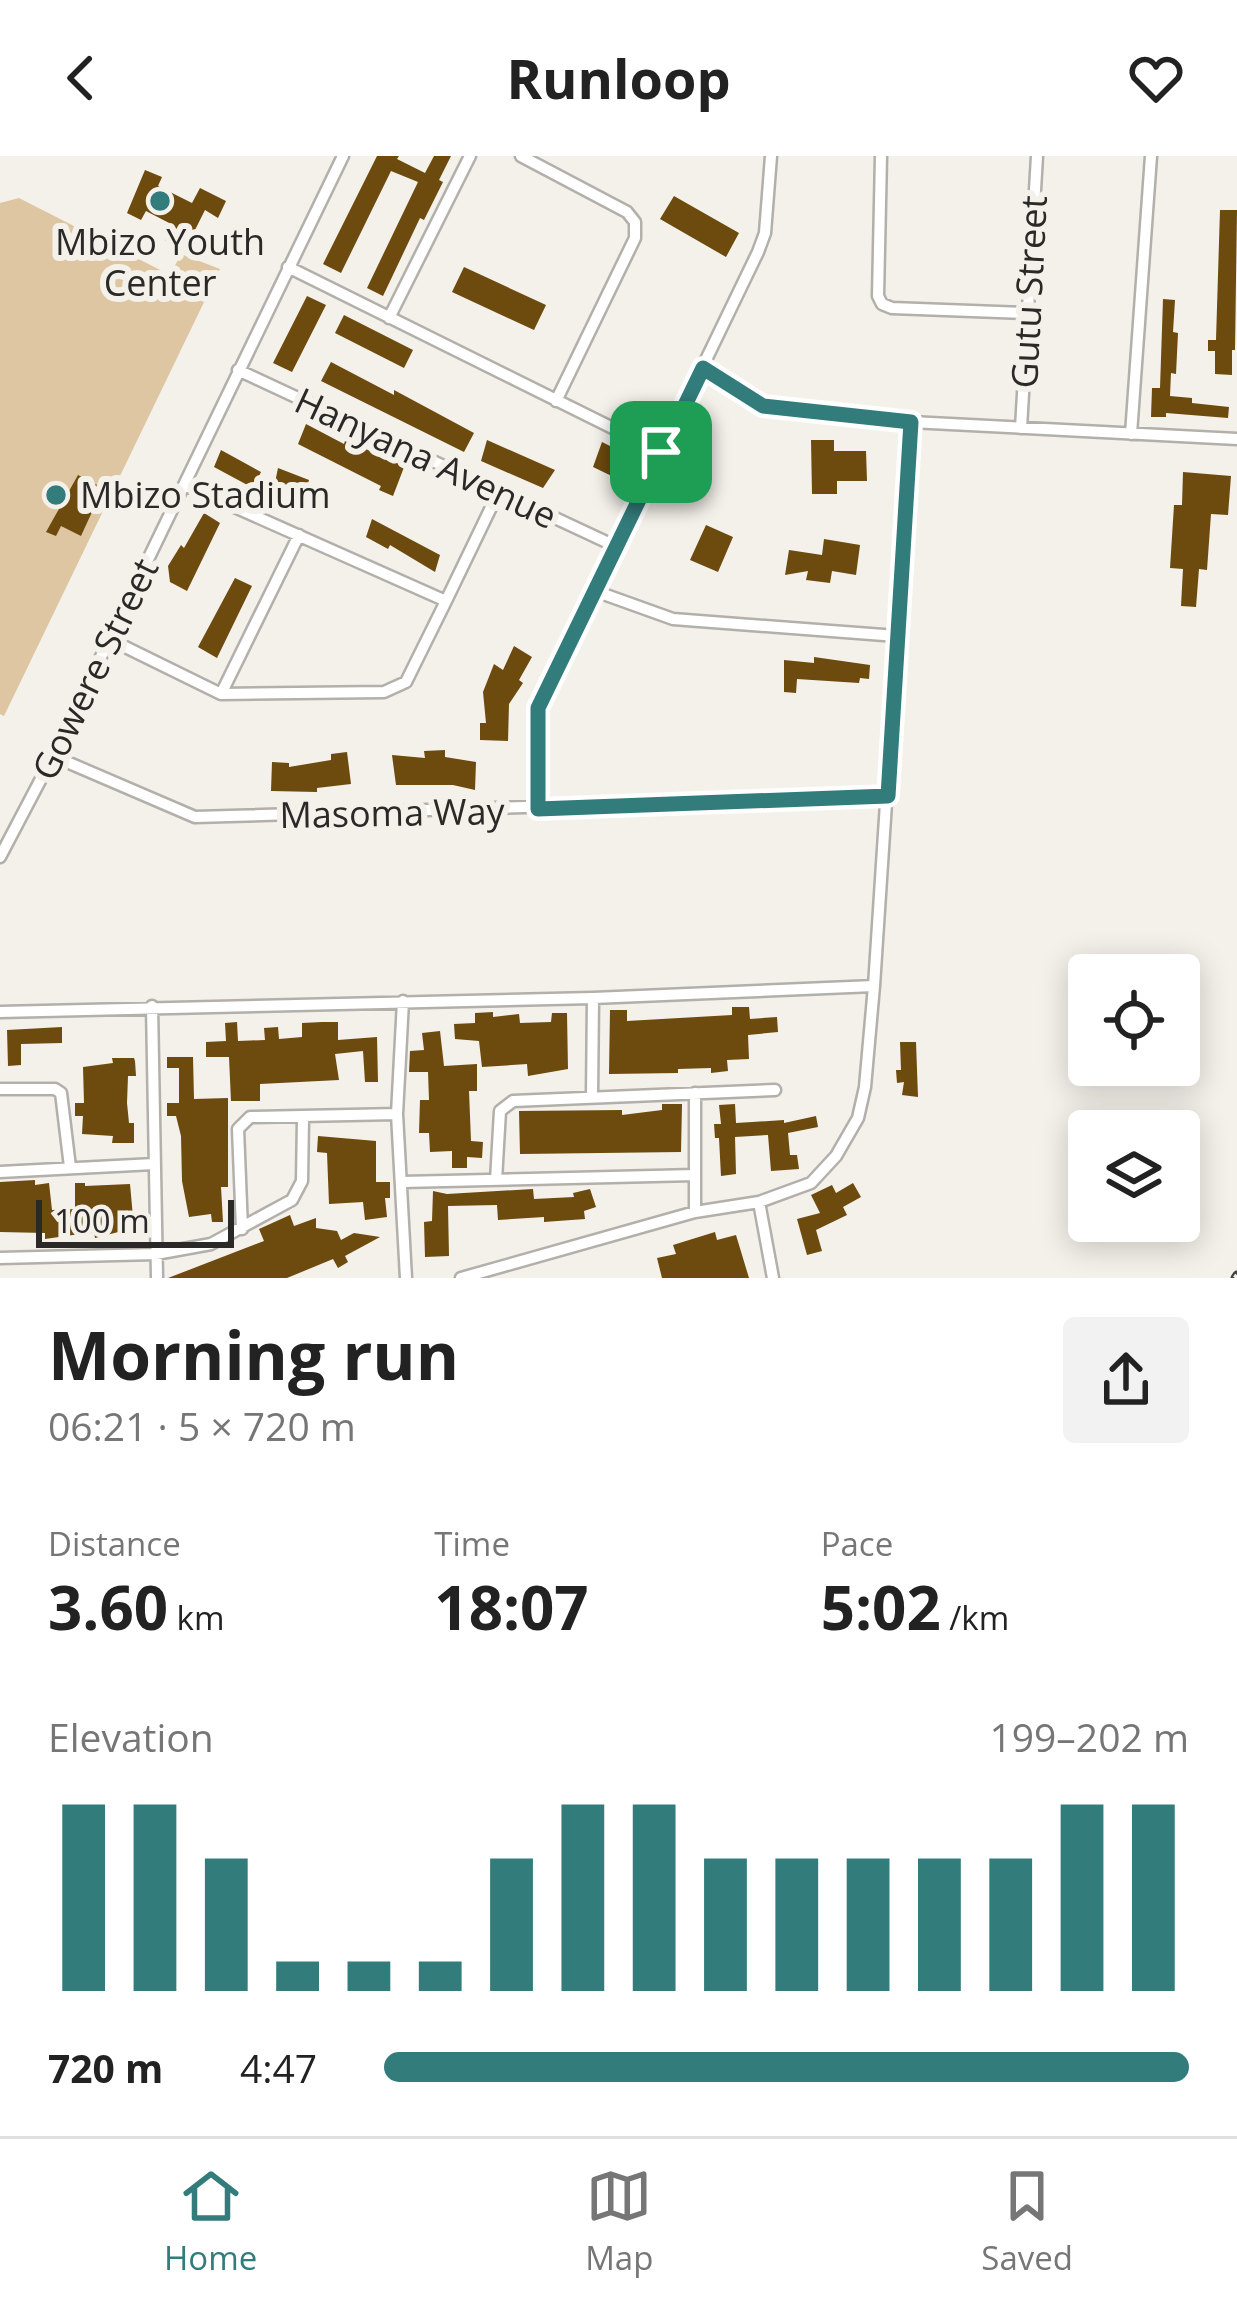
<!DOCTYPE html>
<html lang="en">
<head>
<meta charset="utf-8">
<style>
  :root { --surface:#fff; --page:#f2f2f2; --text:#222; --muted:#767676; --line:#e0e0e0; --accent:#327c7b }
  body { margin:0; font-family:"Open Sans",sans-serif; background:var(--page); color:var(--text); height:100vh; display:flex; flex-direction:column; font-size:45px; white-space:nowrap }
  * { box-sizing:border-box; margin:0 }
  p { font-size:39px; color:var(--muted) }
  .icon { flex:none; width:66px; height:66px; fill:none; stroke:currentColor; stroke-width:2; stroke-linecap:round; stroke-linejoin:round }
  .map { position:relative; height:1122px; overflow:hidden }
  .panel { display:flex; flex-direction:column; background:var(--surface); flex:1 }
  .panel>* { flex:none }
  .tools { position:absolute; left:1068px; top:798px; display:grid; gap:24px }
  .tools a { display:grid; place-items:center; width:132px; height:132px; border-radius:12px; background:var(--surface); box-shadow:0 6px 30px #0003; font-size:60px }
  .scale { position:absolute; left:36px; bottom:30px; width:198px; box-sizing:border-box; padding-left:12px; border:6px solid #2a2927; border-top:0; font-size:33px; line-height:42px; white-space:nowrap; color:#2a2927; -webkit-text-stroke:9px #f4f0ea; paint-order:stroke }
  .pin { position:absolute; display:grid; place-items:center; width:102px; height:102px; color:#fff; margin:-51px; border-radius:24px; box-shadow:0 6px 18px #0006 }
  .round { display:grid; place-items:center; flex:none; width:126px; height:126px; border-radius:12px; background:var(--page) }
  .head { display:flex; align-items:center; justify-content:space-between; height:204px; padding:0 48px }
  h1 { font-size:66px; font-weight:700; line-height:90px }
  .figures { display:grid; grid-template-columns:repeat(3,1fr); gap:18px; height:204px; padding:12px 48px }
  .figures div { display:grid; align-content:center }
  .figures b { font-size:60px; font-weight:700 }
  .figures small { font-size:33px; font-weight:400 }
  .figures p { font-size:33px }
  .chart { height:336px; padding:24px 48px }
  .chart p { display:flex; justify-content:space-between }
  .chart svg { width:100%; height:216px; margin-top:12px; stroke:var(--accent); stroke-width:6 }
  ul { padding:0 48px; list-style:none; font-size:39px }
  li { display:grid; grid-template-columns:192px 144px 1fr; align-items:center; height:90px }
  li i { height:30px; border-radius:15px; background:var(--accent) }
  header { display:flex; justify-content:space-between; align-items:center; height:156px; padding:0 48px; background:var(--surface); font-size:54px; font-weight:700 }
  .tabs { display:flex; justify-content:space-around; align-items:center; height:168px; border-top:3px solid var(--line); background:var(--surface); font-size:33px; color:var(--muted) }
  .tabs a { display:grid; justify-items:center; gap:6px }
  .tabs .active { color:var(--accent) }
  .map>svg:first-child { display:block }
  .green { fill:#dfc6a3 }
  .building { fill:#6d4a0d }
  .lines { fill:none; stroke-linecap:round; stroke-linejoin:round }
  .street-casing { stroke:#b3afaa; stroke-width:15 }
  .street { stroke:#fff; stroke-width:10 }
  .rail-casing { stroke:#454341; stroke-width:9 }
  .rail { stroke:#f4f0ea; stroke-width:4.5; stroke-dasharray:14; stroke-linecap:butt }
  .route-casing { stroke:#fff; stroke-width:24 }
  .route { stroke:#327c7b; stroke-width:15 }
  .poi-dot { fill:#327c7b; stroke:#f4f0ea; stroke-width:4.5 }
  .labels { text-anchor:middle; stroke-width:12; stroke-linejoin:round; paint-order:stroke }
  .poi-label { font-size:36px; fill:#2a2927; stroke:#f4f0ea }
  .street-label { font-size:36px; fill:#2a2927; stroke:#f4f0ea }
</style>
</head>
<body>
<header><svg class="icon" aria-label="back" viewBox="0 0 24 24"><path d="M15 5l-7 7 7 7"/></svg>Runloop<svg class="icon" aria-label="heart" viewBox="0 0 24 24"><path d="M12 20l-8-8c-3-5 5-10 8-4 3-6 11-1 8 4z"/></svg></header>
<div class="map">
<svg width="1237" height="1122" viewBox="0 0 1237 1122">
  <rect width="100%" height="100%" fill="#f4f0ea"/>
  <!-- green -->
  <path class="green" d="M19 42 170 119 181 98 220 113 4 560 0 558V47Z"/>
  <!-- building -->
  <path class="building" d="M377 0H399L397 3 425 17 434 0H451L439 24 443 26 424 64 420 62 383 140 367 132 418 26 391 15 341 117 323 108Z
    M145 14 162 21 158 30 192 47 200 32 226 45 218 62 205 54 192 80 206 88 199 103 165 84 173 69 146 55 141 64 127 57Z
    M674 40 739 77 726 101 660 63Z
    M1220 54H1237L1235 194H1232V219L1215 218V195H1208V184H1216Z
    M464 111 546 149 534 174 452 136Z
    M307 140 326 149 292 216 273 207Z
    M1163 143 1175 144 1173 176 1178 177 1176 218 1171 217 1170 240 1192 242V247L1229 251 1228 262 1166 257V261H1151L1152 232H1160Z
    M344 159 413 194 404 212 335 177Z
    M331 206 394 239V234L474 277 464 296 321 225Z
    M306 268 344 288 346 282 390 306 392 301 406 306 393 340 379 334 381 330 298 288Z
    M487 284 555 314 543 332 481 305Z
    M811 284H834V295H866L867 325H837V338H812Z
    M602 286 634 302 620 324 593 311Z
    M221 294 261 316 253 332 214 311Z
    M278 312 309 324 303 349 273 336Z
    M1183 316 1231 320 1228 359 1211 358 1207 414 1199 413 1196 451 1181 450 1183 413 1170 412 1174 349H1182Z
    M78 319 103 332 81 380 61 370 56 380 46 376Z
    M204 357 220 367 187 435 170 426 168 410 181 389 184 392Z
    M372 363 440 399 435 416 390 389 388 393 366 381Z
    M706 369 733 381 718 416 690 404Z
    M824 383 860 389 856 419 832 415 830 427 806 424 808 415 785 419 789 394 822 399Z
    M235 422 252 430 217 502 198 491Z
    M514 490 532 501 519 524 523 527 509 548 508 585 480 584V567H486L483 536 494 508 503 514Z
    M814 501 870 509 869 523 860 522 859 527 797 523 796 537 784 536V504L814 507Z
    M445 594V601L476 606 475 634 453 629H396L392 599 425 602 424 595Z
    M347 596 351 628 317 632V636L271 635 272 606 289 607V611L331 604V598Z
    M732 851H749L750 863 777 861 778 876 748 879 749 903 727 904 728 915 711 917V912L678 913V917L609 918 610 854H627V865L732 859Z
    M493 856V861L519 858 520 867 551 866 552 857H567L568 913 528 920 527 908 482 911 479 885 455 883 454 868 475 867V857Z
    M237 866 238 885 265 884 264 872 278 871 279 883 302 881V867L322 866H338V884L377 881 378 926H365L363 895 335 898 339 924 260 928V945H231L229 901H206V886L226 885 225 867Z
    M62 871V887L21 888V909L8 910 7 874Z
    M440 875 444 910 477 908V935H469L471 985 483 986 482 1002 467 1001V1012H452V995L430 996 429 977H419L420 944H429L428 916H409L410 895 424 894 422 877Z
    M900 886H916L918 941 902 939 904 926 897 927 896 914H901Z
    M167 901H193L194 943 228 942V1031H221L223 1066H212L211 1058 189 1061 182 1025 181 980 176 960H167V947H179V912H167Z
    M112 902H134L135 905 136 920H128L127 947 129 967H134V987H112L113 980 82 978 83 960H75V947H84L83 911 113 907Z
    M662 948H682L681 996 520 998 519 955 622 954V959L662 954Z
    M735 948 736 967 784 964V967L816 960 818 971 788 977 790 999H797L799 1013 771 1015 768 979 735 981 736 1018 721 1020 719 982H715L714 968H721L719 949Z
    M318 980 376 985V1026H390V1042H385L387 1061 365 1064 363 1046 329 1048 327 997 317 996Z
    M35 1024V1029L49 1027 52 1054 75 1053V1027H85V1030L130 1028 134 1072 95 1082 94 1076 45 1083V1077L0 1076V1026Z
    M853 1027 861 1041 843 1051 847 1059 816 1074 822 1095 807 1099 797 1063 820 1057 811 1039 832 1029 836 1037Z
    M533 1033 534 1043 574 1041 573 1037 590 1033 596 1051 584 1055 585 1063 544 1066V1061L498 1064 497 1049 448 1050 449 1100 425 1101 424 1066 432 1065 433 1035 447 1038Z
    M290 1059 294 1070 316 1062V1072L337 1075 341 1084 354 1077 380 1081 345 1100 348 1106 338 1112 333 1103 287 1122H168L264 1085 259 1073Z
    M715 1076 717 1084 736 1079 749 1122H662L657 1102 676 1098 673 1089Z"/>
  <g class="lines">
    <!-- street casing -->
    <g class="street-casing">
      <path id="street" d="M521 0 627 56 635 66V82L556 245
        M881 0 878 140 882 148 892 152 1028 157
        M288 111 661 296
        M389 162 470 0
        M703 211 763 250 795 256 911 266 1237 283
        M238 214 615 390
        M1021 272 1037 0
        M1131 278 1151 0
        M185 329 446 445 498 337
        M595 435 673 463 897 480
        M109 483 221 538 384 536 406 526 446 445
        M221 538 299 379
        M53 600 195 661 888 640
        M538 653V552L758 96 765 77 771 0
        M0 701 53 600 343 0
        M403 845 397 958 406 1122
        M152 850 157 1122
        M0 856 593 842 874 830
        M0 933H55L61 937 70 1011
        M695 937V1056
        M592 940 593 842
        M0 1016 154 1008
        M496 1024 500 955 513 945 775 934
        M402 1026 695 1019
        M759 1046 773 1122
        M242 1073 238 973 250 961 397 958
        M0 1102 156 1098 211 1088 292 1044 302 1025 303 962
        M461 1122 695 1056 759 1046 811 1027 836 1000 858 962 865 931 874 830 911 266"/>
    </g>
    <!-- street -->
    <use href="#street" class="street"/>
    <!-- rail casing -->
    <g class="rail-casing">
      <path id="rail" d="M1235 1122 1237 1119"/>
    </g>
    <!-- rail -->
    <use href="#rail" class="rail"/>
  </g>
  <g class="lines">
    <!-- route casing -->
    <g class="route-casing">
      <path id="route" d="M703 212 763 250 911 266 888 640 538 653V552Z"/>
    </g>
    <!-- route -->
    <use href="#route" class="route"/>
  </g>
  <!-- markers -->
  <g class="poi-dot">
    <circle cx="160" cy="45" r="12"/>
    <circle cx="56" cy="339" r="12"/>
  </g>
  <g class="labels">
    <!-- poi labels -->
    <g class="poi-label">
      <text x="160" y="99">Mbizo Youth<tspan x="160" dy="41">Center</tspan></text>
      <text x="80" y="352" text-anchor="start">Mbizo Stadium</text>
    </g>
    <!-- street labels -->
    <g class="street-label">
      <text transform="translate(1029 136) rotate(-87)" y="13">Gutu Street</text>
      <text transform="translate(426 302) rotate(25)" y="13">Hanyana Avenue</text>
      <text transform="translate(95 513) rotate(-64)" y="13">Gowere Street</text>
      <text transform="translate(392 657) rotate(-1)" y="13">Masoma Way</text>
    </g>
  </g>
</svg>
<div class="tools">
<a><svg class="icon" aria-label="locate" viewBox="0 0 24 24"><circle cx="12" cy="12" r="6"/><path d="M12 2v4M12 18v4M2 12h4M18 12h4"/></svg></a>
<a><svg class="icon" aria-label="layers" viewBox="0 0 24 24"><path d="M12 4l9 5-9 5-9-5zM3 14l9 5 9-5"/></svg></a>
</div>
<div class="scale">100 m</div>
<div class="pin" style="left:661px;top:296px;background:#1e9e55"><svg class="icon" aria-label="arrive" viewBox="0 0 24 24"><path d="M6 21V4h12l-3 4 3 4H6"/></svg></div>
</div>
<section class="panel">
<div class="head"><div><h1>Morning run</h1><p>06:21 · 5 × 720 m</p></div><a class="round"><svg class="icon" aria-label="share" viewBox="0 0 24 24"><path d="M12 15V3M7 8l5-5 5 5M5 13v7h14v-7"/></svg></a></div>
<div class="figures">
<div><p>Distance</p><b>3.60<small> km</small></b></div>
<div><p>Time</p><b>18:07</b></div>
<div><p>Pace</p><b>5:02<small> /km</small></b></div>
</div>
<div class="chart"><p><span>Elevation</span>199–202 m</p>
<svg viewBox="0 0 160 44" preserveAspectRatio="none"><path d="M5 44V6M15 44V6M25 44V17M35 44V38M45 44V38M55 44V38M65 44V17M75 44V6M85 44V6M95 44V17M105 44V17M115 44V17M125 44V17M135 44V17M145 44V6M155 44V6"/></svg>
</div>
<ul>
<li><b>720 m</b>4:47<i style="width:100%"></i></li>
</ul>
</section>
<nav class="tabs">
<a class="active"><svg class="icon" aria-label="home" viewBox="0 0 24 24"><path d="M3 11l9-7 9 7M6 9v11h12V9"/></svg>Home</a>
<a><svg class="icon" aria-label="map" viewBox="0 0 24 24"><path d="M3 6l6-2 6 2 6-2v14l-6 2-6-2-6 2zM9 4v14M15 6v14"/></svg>Map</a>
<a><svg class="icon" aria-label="saved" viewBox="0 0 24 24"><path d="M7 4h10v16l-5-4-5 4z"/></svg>Saved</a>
</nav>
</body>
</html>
